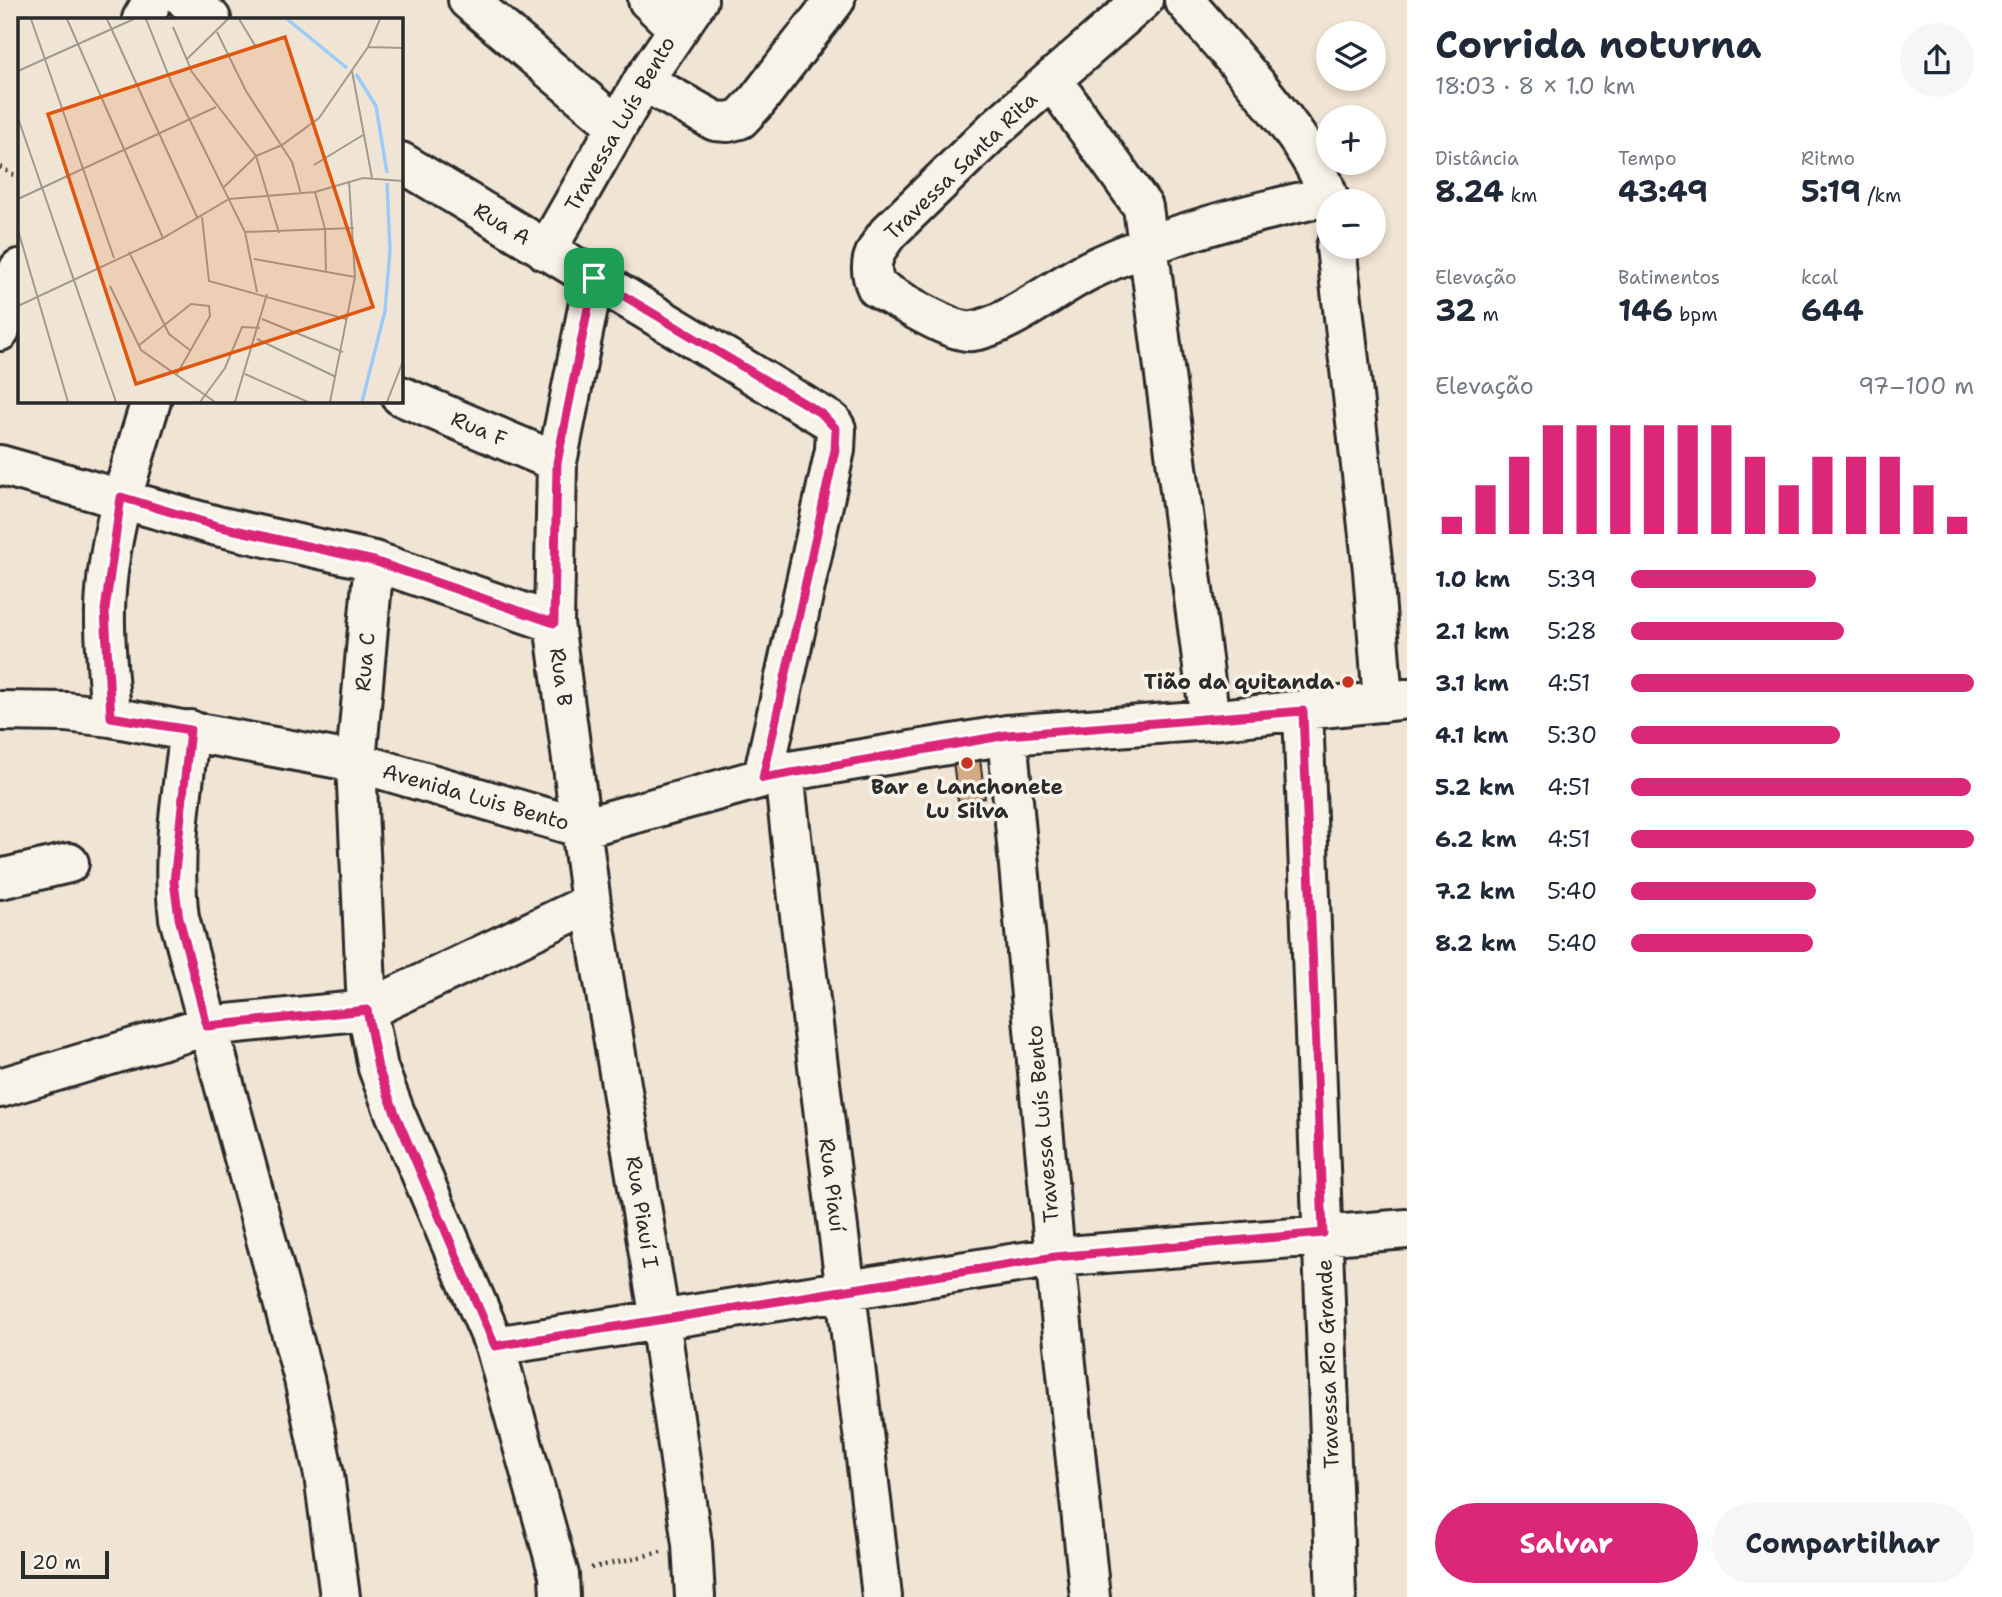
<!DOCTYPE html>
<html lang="pt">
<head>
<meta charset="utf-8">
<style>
  :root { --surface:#fff; --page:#f6f6f7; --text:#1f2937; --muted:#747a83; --accent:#db2777 }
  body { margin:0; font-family:"Shantell Sans",sans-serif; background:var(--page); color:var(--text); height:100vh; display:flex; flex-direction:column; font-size:26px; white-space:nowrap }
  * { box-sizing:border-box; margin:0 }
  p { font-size:23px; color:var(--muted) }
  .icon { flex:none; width:38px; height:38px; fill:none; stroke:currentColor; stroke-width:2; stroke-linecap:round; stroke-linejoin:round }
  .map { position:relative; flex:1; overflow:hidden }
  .drawer { display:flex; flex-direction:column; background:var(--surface); width:595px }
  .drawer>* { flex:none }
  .tools { position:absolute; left:1316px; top:21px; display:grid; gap:14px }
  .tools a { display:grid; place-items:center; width:70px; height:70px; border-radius:50%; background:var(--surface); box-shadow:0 4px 10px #0003; font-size:35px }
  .scale { position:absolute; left:21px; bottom:18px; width:88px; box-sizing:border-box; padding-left:7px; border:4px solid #2b2b2b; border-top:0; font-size:19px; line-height:24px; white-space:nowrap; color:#2b2b2b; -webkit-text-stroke:5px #f7f3e8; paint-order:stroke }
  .pin { position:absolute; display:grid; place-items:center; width:60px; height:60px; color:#fff; margin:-30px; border-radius:14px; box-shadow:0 4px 10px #0006 }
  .round { display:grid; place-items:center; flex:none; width:74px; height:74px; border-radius:37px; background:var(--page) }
  .overview { display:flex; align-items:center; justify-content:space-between; height:119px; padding:0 28px }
  h1 { font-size:38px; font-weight:700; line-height:52px }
  .stats { display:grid; grid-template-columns:repeat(3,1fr); gap:10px; height:119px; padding:7px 28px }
  .stats div { display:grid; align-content:center }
  .stats b { font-size:30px; font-weight:700 }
  .stats small { font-size:19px; font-weight:400 }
  .stats p { font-size:19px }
  .chart { height:196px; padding:14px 28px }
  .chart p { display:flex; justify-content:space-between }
  .chart svg { width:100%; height:126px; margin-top:7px; stroke:var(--accent); stroke-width:6 }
  .action { display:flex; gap:14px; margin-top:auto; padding:14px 28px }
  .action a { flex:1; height:80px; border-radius:42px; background:var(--accent); color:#fff; font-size:28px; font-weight:700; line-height:80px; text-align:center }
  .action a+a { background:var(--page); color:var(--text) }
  ul { padding:0 28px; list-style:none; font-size:23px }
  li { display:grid; grid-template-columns:112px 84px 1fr; align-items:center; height:52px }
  li i { height:18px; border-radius:9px; background:var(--accent) }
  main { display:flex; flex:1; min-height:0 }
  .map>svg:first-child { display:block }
  .building { fill:#d4aa85; stroke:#2b2b2b; stroke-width:2 }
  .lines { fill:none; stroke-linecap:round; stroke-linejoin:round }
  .minor-casing { stroke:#2b2b2b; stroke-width:44 }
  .path { stroke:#2b2b2b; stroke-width:4.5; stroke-dasharray:2 5; stroke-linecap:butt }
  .minor { stroke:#f7f3e8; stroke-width:38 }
  .route-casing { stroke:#fff; stroke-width:14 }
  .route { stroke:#db2777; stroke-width:9 }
  .poi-dot { fill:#c8321e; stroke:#f7f3e8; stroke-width:2.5 }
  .labels { text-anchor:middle; stroke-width:7; stroke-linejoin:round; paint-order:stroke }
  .street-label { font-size:21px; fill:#2b2b2b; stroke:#f7f3e8 }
  .poi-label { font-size:21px; font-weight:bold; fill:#2b2b2b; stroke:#f7f3e8; text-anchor:end }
  .inset-river { fill:none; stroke:#9ccbf7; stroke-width:3.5 }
  .inset-road { fill:none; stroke:#a19a90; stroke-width:2 }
  .view { fill:#df570e; fill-opacity:0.15; stroke:#df570e; stroke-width:3.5 }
  .inset-edge { fill:none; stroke:#2b2b2b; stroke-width:3.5 }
</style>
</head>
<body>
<main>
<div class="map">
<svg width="1407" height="1597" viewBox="0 0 1407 1597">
  <rect width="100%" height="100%" fill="#f0e4d4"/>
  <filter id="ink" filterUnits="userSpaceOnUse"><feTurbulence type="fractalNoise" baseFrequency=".0143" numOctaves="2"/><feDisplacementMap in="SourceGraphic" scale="14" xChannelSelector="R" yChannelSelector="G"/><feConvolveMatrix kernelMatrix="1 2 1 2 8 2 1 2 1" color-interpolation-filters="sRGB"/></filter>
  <g filter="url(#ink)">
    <!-- building -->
    <path class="building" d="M980 759 985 798 958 801 953 762Z"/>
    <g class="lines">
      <!-- minor casing -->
      <g class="minor-casing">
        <path id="minor" d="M186 0 211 19
          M468 0 617 126
          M648 0 677 28
          M1143 0 996 128 888 233C874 252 866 265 877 288 899 299 951 334 973 331 1008 326 1057 286 1090 270 1166 234 1247 214 1328 196
          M1184 0C1222 46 1318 146 1329 201
          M142 19 153 0
          M1052 80 1143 207 1210 720
          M643 81 715 121 728 122 740 119 757 101 835 0
          M401 162 832 422 836 429 835 450 763 777
          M1336 247 1373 570 1383 702
          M546 251 643 81 698 0
          M594 278 557 462 554 623 591 903 660 1320 692 1544 695 1597
          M0 331 19 269
          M401 396 557 462
          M0 465 217 526 374 561 554 623
          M374 561 356 762 367 1010 378 1068 395 1113 495 1346 559 1575 560 1597
          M0 711 66 712 111 717 356 762 582 828 784 772 1007 735 1210 720 1407 699
          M1303 711 1336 1597
          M111 717C109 682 104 645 105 610 107 538 130 469 151 401
          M190 730C182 793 171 855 179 918L304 1379 324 1475 340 1597
          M1007 735 1055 1257 1090 1597
          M784 772C813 1048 852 1322 882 1597
          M0 879 69 863
          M0 1088 207 1026 367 1010 591 903
          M495 1346 1055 1257 1407 1229"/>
      </g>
      <!-- path -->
      <path class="path" d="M0 167 19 178
        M591 1568 661 1552"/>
      <!-- minor -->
      <use href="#minor" class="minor"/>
    </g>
  </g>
  <g class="lines" filter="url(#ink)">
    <!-- route casing -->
    <g class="route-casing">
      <path id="route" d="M594 278 822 414 836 429 835 450 763 778 1007 735 1303 711 1323 1233 1055 1257 495 1346 395 1113 378 1068 367 1010 207 1026 179 918 174 882 190 730 111 717 105 610 121 497 217 526 374 561 554 623 557 463Z"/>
    </g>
    <!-- route -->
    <use href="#route" class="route"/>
  </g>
  <!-- markers -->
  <g class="poi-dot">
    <circle cx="1348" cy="682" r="7"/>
    <circle cx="967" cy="763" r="7"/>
  </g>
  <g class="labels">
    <!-- street labels -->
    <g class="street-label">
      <text transform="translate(620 124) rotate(-60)" y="7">Travessa Luís Bento</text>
      <text transform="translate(961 166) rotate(-44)" y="7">Travessa Santa Rita</text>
      <text transform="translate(502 224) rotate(31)" y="7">Rua A</text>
      <text transform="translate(479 429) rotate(23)" y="7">Rua F</text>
      <text transform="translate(365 662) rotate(-85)" y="7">Rua C</text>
      <text transform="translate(561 677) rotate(82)" y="7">Rua B</text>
      <text transform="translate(476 797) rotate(16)" y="7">Avenida Luis Bento</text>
      <text transform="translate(1043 1124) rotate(-95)" y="7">Travessa Luís Bento</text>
      <text transform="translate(832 1185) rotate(83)" y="7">Rua Piauí</text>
      <text transform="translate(642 1212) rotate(81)" y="7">Rua Piauí I</text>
      <text transform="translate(1328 1364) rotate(-92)" y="7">Travessa Rio Grande</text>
    </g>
    <!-- poi labels -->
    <g class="poi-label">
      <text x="1334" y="689">Tião da quitanda</text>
      <text x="967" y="794" text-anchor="middle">Bar e Lanchonete<tspan x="967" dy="24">Lu Silva</tspan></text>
    </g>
  </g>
  <!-- overview -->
  <g transform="translate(18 18)">
    <rect width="385" height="385" fill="#f0e4d4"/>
    <path class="inset-river" d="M269 1 329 50M338 56 358 88 369 155M344 384 367 293 372 232 369 165"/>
    <path class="inset-road" d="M13 1 96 240M49 1 145 220M89 1 180 201M128 1 154 66 227 214 239 274M221 1 238 29M155 9 174 54 238 138 261 215M199 14 228 73 274 144 283 176M350 29 385 30M169 41 210 1M0 53 116 1M334 53 354 160M0 100 98 384M296 147 345 117M206 169 238 138 264 127 301 100 350 29 362 1M297 174 307 211 308 254M0 181 198 89M184 199 191 263 328 301M0 212 50 384M227 214 336 210M111 234 151 316 173 333M236 241 337 259M92 268 123 332 197 384M0 288 145 220 211 181 297 174 345 160 385 163M244 301 325 334M239 321 318 359M120 328 173 286 191 288 192 298 159 356M227 356 290 384M182 384 207 350 224 309 242 310M217 384 249 276M312 384 337 259 331 163M369 384 385 343"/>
    <path class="view" d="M267 19 355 289 118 366 30 96Z"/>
    <rect width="385" height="385" class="inset-edge"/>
  </g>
</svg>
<div class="tools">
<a><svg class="icon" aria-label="layers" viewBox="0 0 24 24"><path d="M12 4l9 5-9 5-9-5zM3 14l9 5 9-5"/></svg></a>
<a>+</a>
<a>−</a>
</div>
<div class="scale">20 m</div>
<div class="pin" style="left:594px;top:278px;background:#1e9e55"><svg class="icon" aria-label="arrive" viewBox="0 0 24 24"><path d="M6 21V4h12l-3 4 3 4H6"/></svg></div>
</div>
<section class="drawer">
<div class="overview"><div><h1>Corrida noturna</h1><p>18:03 · 8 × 1.0 km</p></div><a class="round"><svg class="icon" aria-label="share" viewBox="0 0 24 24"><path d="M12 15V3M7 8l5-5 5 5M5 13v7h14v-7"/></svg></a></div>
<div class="stats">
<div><p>Distância</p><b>8.24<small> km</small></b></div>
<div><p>Tempo</p><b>43:49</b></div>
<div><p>Ritmo</p><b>5:19<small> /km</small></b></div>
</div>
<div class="stats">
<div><p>Elevação</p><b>32<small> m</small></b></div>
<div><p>Batimentos</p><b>146<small> bpm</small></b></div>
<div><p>kcal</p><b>644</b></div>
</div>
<div class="chart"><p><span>Elevação</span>97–100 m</p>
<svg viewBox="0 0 160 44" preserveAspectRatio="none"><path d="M5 44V38M15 44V27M25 44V17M35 44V6M45 44V6M55 44V6M65 44V6M75 44V6M85 44V6M95 44V17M105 44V27M115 44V17M125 44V17M135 44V17M145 44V27M155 44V38"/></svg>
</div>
<ul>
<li><b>1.0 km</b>5:39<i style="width:54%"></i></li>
<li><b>2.1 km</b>5:28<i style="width:62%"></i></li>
<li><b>3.1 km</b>4:51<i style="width:100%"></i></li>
<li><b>4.1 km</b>5:30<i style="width:61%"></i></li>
<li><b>5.2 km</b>4:51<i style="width:99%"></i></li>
<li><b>6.2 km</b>4:51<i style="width:100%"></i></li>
<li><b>7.2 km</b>5:40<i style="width:54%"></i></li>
<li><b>8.2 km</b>5:40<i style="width:53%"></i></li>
</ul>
<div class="action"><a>Salvar</a><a>Compartilhar</a></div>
</section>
</main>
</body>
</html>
